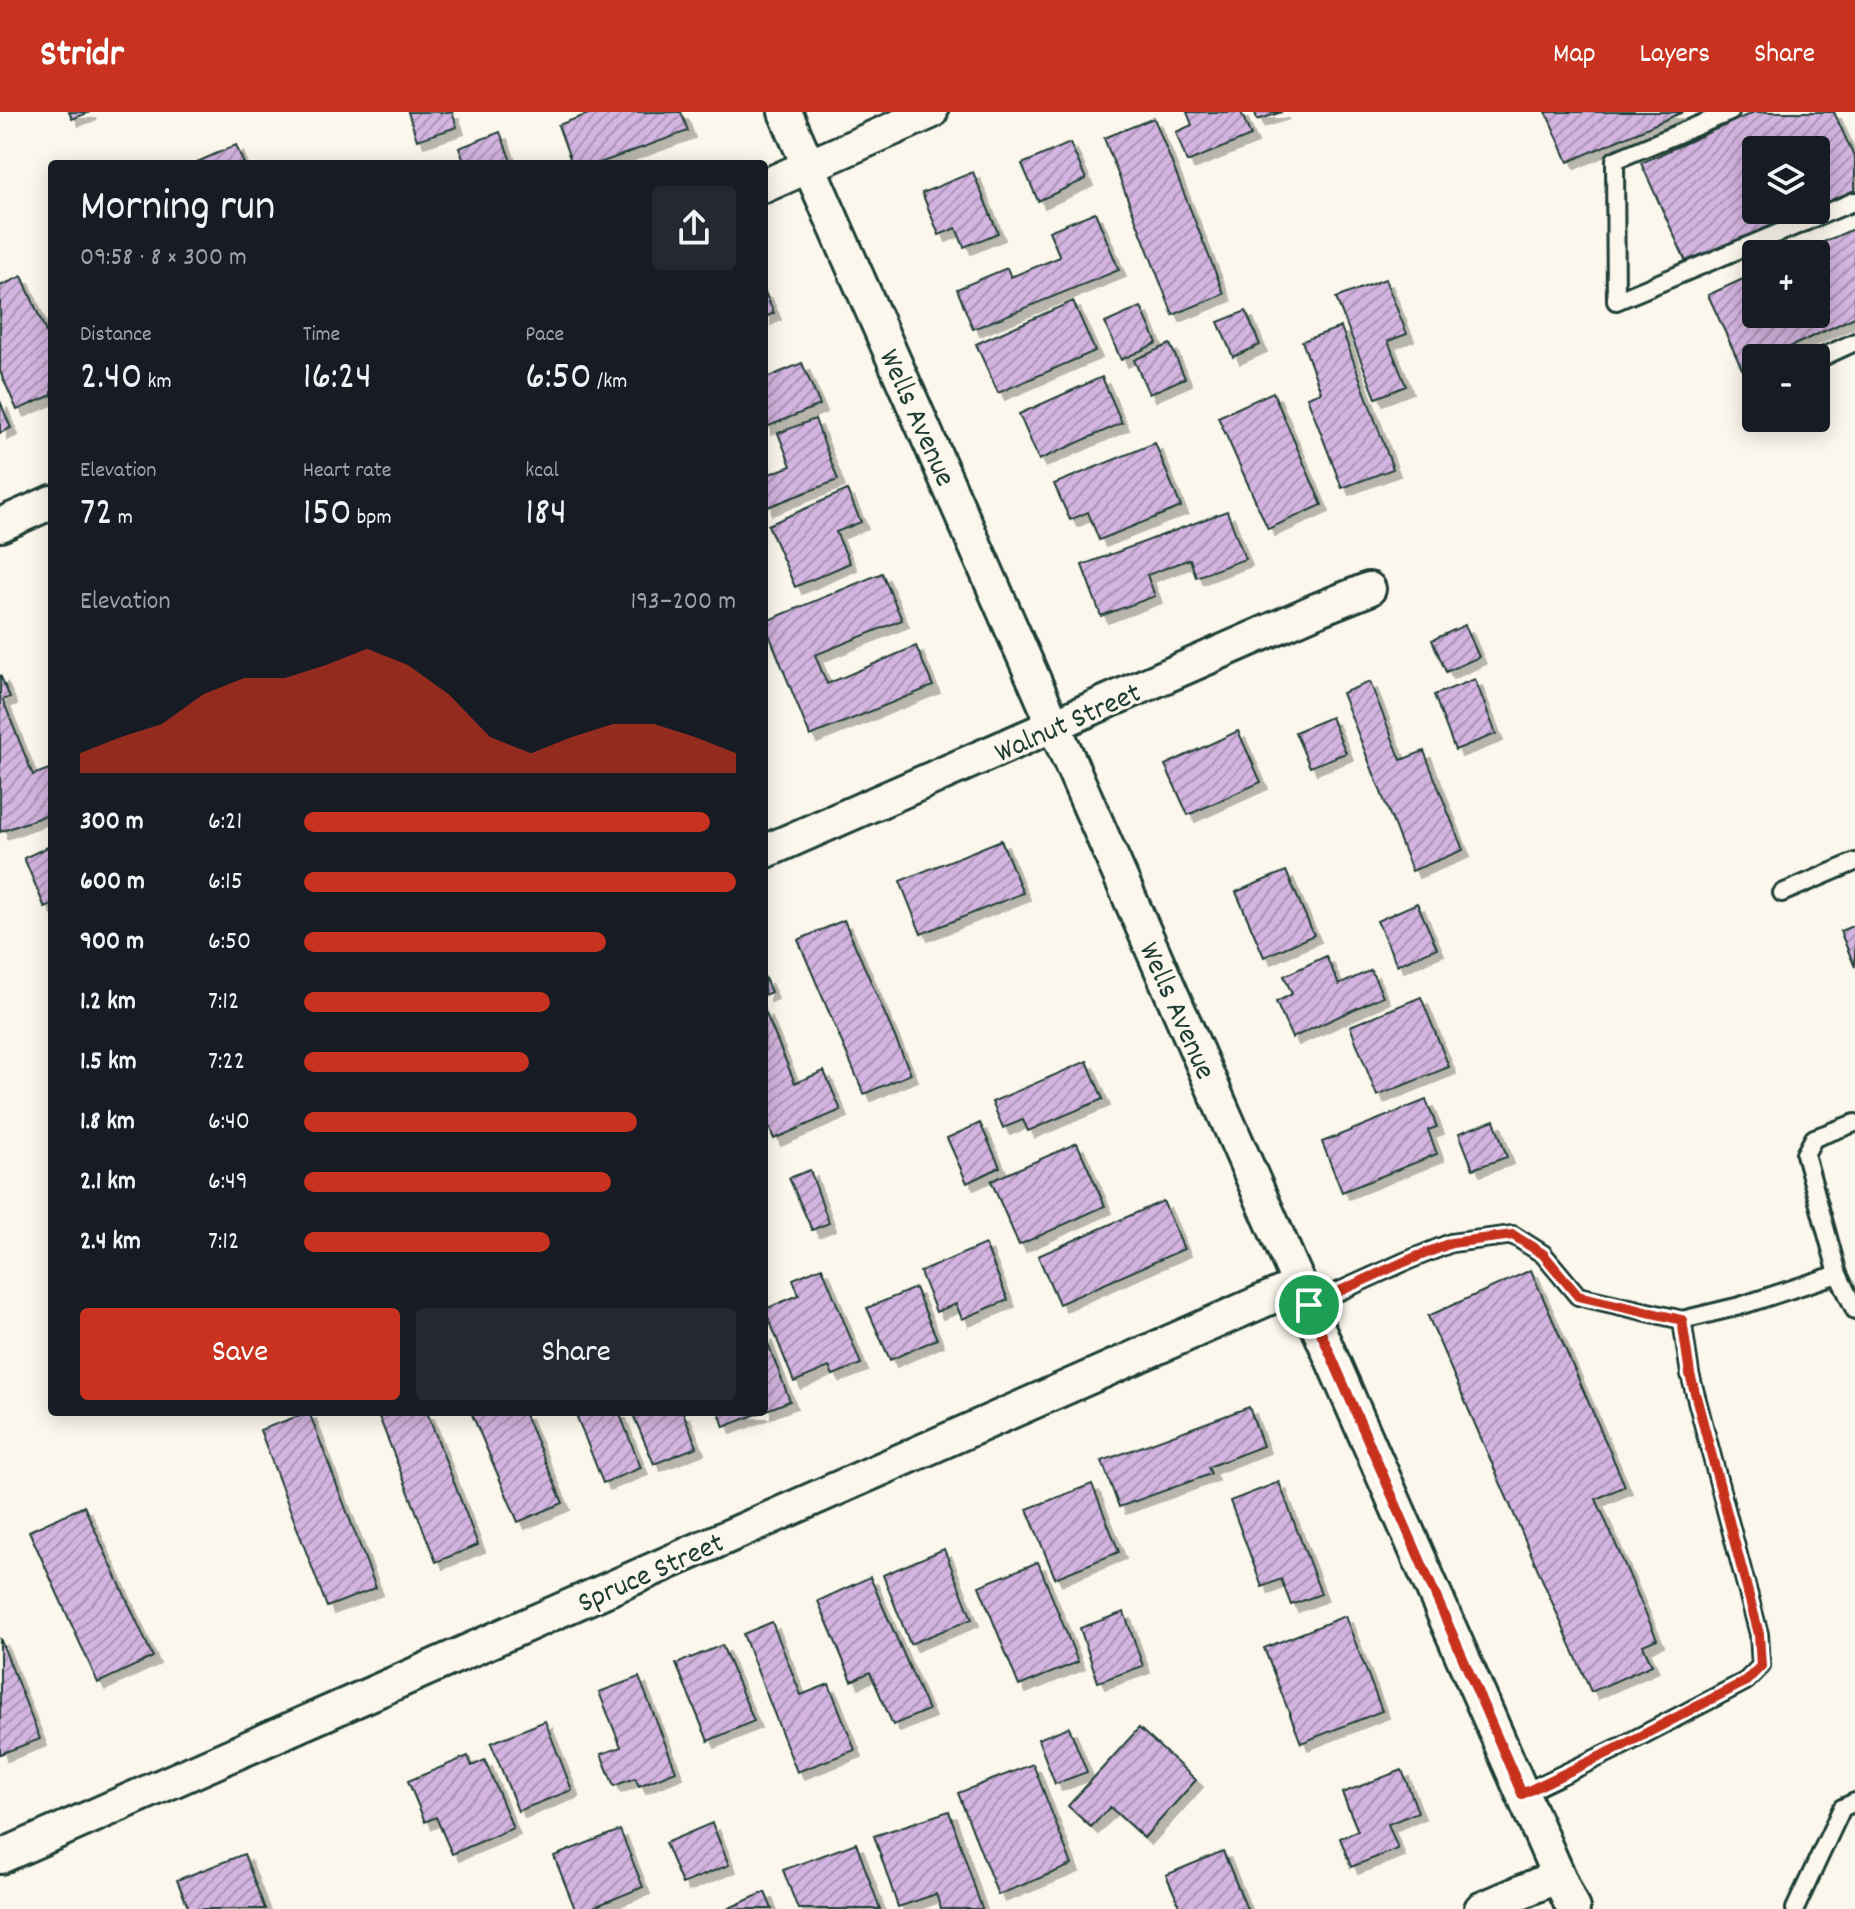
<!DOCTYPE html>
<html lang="en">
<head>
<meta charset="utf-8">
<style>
  :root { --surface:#171b24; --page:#242831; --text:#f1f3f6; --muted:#9ea1a6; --accent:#c8321e }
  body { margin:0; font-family:Dekko,sans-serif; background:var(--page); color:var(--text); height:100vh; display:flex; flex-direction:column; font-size:30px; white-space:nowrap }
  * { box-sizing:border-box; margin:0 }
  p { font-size:26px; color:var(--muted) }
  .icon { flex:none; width:44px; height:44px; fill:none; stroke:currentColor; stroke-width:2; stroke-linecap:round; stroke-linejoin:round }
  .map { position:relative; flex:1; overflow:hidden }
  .panel { position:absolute; left:48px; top:48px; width:720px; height:1256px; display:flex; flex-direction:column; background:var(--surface); border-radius:8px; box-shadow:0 4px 20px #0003 }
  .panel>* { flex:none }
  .tools { position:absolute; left:1742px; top:24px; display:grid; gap:16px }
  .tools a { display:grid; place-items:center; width:88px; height:88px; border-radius:8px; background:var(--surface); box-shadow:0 4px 20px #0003; font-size:40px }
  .pin { position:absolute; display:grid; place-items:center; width:68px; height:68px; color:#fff; margin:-34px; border:4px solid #fff; border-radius:50%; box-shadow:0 2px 8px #0007 }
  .round { display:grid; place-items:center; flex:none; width:84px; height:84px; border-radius:8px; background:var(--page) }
  .summary { display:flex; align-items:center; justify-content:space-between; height:136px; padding:0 32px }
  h1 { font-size:44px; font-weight:600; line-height:60px }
  .stats { display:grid; grid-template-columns:repeat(3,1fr); gap:12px; height:136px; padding:8px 32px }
  .stats div { display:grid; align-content:center }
  .stats b { font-size:40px; font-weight:600 }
  .stats small { font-size:22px; font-weight:400 }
  .stats p { font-size:22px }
  .chart { height:224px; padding:16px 32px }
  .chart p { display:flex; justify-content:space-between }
  .chart svg { width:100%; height:144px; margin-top:8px; fill:var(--accent); opacity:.7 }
  .button { display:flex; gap:16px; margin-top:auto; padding:16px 32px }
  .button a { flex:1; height:92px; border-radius:8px; background:var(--accent); color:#fff; font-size:32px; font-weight:600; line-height:92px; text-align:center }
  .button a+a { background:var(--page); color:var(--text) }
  ul { padding:0 32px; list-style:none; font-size:26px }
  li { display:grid; grid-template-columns:128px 96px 1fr; align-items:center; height:60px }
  li i { height:20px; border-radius:10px; background:var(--accent) }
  header { display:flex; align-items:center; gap:48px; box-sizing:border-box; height:112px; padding:0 40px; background:var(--accent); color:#fff }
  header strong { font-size:38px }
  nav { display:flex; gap:44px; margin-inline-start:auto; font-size:28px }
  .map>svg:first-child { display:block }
  .building { fill:url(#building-hatch); stroke:#1f3d34; stroke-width:2; filter:url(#shadow) }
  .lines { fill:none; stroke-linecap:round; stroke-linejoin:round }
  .service-casing { stroke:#1f3d34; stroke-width:22 }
  .minor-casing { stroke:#1f3d34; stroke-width:38 }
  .service { stroke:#fbf7ec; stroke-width:16 }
  .minor { stroke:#fbf7ec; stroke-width:32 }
  .route-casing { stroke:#fff; stroke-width:16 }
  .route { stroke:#c8321e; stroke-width:10 }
  .labels { text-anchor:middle; stroke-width:6; stroke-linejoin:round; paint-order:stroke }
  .street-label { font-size:30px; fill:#1f3d34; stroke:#fbf7ec }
</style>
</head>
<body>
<header>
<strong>Stridr</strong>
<nav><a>Map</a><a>Layers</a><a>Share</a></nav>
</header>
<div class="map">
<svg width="1855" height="1797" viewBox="0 0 1855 1797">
  <defs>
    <pattern id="building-hatch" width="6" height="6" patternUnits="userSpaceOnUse" patternTransform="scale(2)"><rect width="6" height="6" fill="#d4b4e0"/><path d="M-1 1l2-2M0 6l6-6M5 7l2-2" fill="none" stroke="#ab94b6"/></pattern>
    <filter id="shadow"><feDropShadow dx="7" dy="7" stdDeviation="0" flood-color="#0004"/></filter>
  </defs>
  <rect width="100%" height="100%" fill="#fbf7ec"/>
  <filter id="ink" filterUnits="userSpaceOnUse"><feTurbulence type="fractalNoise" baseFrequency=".0125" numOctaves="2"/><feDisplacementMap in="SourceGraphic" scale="16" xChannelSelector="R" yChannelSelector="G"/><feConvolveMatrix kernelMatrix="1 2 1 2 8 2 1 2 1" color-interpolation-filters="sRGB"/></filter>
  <g filter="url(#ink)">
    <!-- building -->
    <path class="building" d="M69 0H90L72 7Z
      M408 0H452L457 15 417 28Z
      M594 0H681L688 19 597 52H572L558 13Z
      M1187 0H1241L1251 24 1187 50 1176 20 1192 13Z
      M1255 0H1282L1257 8Z
      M1546 0H1683L1568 50Z
      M1754 0H1834L1855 47V78L1816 95V38H1756V98H1810L1688 154 1641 51Z
      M1154 6 1224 182 1173 203 1104 26Z
      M500 20 512 52H465L459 36Z
      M1070 31 1086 67 1038 89 1022 52Z
      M236 33 244 52H198L197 50Z
      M973 60 998 121 964 135 956 116 939 123 922 81Z
      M1095 100 1119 158 973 217 957 177 1007 156 1011 165 1060 145 1049 119Z
      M1855 116V205L1766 246H1756V251L1742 257 1708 183 1756 161V202H1816V142H1797Z
      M22 164 52 234V283L17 298 0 259V174Z
      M1385 167 1407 222 1388 229 1406 274 1376 286 1336 186Z
      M764 178 774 201 764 206Z
      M1073 189 1095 239 998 281 976 232Z
      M1141 195 1157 231 1121 248 1105 211Z
      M1246 199 1260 233 1233 245 1218 210Z
      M1341 215 1393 357 1342 376 1307 285 1321 280 1302 229Z
      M1170 232 1185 266 1149 282 1134 248Z
      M802 251 820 293 764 316V267Z
      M1102 265 1122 311 1039 348 1019 302Z
      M1273 280 1322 393 1268 417 1218 305Z
      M0 289 11 316 0 321Z
      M815 307 838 368 765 396 764 364 791 354 778 321Z
      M1155 331 1181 395 1099 428 1088 400 1070 408 1054 372Z
      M847 378 861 410 836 420 850 451 795 475 768 413Z
      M1227 399 1245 447 1196 465 1190 447 1147 463 1155 484 1101 504 1082 453Z
      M882 461 902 508 815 543 827 572 916 534 933 574 810 624 764 510Z
      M1465 513 1479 545 1446 560 1432 528Z
      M0 563 10 585 3 588 33 663 49 657 52 663V701L0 720Z
      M1475 567 1496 622 1455 638 1434 583Z
      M1370 570 1401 648 1424 639 1463 738 1412 759 1342 581Z
      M1331 605 1346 641 1310 655 1295 620Z
      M1238 619 1261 670 1188 703 1165 653Z
      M1001 728 1023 781 921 822 900 769Z
      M52 733V793L45 796 24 746Z
      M1286 759 1314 823 1264 845 1236 780Z
      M1417 791 1437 836 1397 853 1377 809Z
      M844 808 911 962 864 982 798 828Z
      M1855 813V855L1840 819Z
      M1326 844 1339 873 1371 858 1383 884 1292 926 1276 890 1292 882 1284 864Z
      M764 864 771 880 764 883Z
      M1421 885 1449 955 1377 984 1350 914Z
      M764 897 795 971 824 959 841 998 774 1027 764 1003Z
      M1087 949 1103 987 1028 1019 1023 1008 1003 1016 992 990Z
      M1426 988 1437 1015 1428 1018 1437 1042 1342 1080 1322 1030Z
      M1494 1008 1507 1045 1473 1057 1459 1021Z
      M980 1011 1000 1055 967 1071 947 1026Z
      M1077 1031 1105 1094 1019 1133 991 1069Z
      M810 1058 829 1111 812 1118 789 1066Z
      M1163 1089 1184 1137 1059 1192 1038 1144Z
      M985 1132 1008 1188 962 1207 956 1192 936 1200 920 1160Z
      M822 1155 861 1252 833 1263 829 1255 794 1270 765 1197 799 1183 793 1167Z
      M1531 1158 1625 1374 1596 1387 1657 1527 1643 1533 1652 1553 1591 1580 1428 1204Z
      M915 1176 937 1227 890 1248 867 1196Z
      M764 1221 790 1289 764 1299Z
      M1249 1295 1263 1334 1208 1355 1211 1362 1119 1395 1102 1349Z
      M309 1300 376 1476 327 1495 260 1318Z
      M383 1300H427L478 1433 436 1450 378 1302Z
      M471 1300H524L563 1391 518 1410Z
      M575 1300H619L641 1356 603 1371Z
      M632 1300H683L697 1335 654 1352Z
      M719 1300H762L724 1315Z
      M1279 1370 1321 1482 1291 1493 1281 1467 1262 1475 1230 1389Z
      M1092 1372 1119 1440 1055 1466 1027 1397Z
      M84 1394 153 1545 98 1571 29 1419Z
      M944 1437 972 1507 910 1532 883 1463Z
      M1038 1450 1078 1550 1019 1574 979 1474Z
      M870 1465 928 1598 893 1613 870 1560 852 1569 818 1489Z
      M1124 1500 1143 1554 1098 1570 1080 1516Z
      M1345 1504 1382 1599 1301 1631 1264 1536Z
      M772 1510 801 1583 829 1572 855 1638 797 1660 743 1522Z
      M0 1526 40 1627 0 1642Z
      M722 1533 754 1609 708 1629 676 1552Z
      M639 1565 676 1659 639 1674 635 1666 614 1674 601 1642 621 1635 599 1580Z
      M545 1609 572 1678 518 1699 491 1631Z
      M1069 1615 1087 1660 1055 1672 1038 1627Z
      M1139 1616 1196 1668 1144 1726 1110 1695 1091 1715 1068 1694Z
      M468 1644 472 1654 485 1648 513 1716 452 1742 436 1705 425 1710 408 1669Z
      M1033 1652 1072 1753 998 1783 958 1681Z
      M1402 1658 1418 1700 1388 1712 1398 1737 1351 1755 1340 1726 1358 1719 1342 1681Z
      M949 1699 982 1797H941L936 1782 898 1795 874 1724Z
      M712 1711 729 1753 682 1772 665 1731Z
      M620 1718 643 1775 589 1797H575L554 1744Z
      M856 1731 880 1797H798L783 1758Z
      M1223 1739 1247 1797H1181L1166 1763Z
      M244 1742 265 1797H189L177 1768Z
      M765 1780 772 1797H727Z"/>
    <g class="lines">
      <!-- service casing -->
      <g class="service-casing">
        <path id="service" d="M1730 0 1615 48 1616 189 1855 89
          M1816 248 1855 230
          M1782 781 1855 750
          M1855 1011 1814 1026 1805 1042 1838 1162 1855 1198
          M1309 1193 1404 1150 1451 1131 1513 1123 1543 1142 1578 1184 1682 1208
          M1522 1682 1620 1635 1746 1569 1761 1554 1759 1522 1690 1262 1682 1208 1740 1194 1838 1162
          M1795 1797 1842 1696 1855 1690"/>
      </g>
      <!-- minor casing -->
      <g class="minor-casing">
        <path id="minor" d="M785 0 1573 1797
          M764 74 931 0
          M0 413 52 390
          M764 740 1319 497 1369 477
          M0 1745 1299 1173
          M1481 1797 1558 1764"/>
      </g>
      <!-- service -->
      <use href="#service" class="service"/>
      <!-- minor -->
      <use href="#minor" class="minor"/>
    </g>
  </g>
  <g class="lines" filter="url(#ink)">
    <!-- route casing -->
    <g class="route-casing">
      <path id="route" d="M1513 1123 1543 1142 1578 1184 1682 1208 1690 1262 1759 1522 1761 1554 1746 1569 1620 1635 1522 1682 1309 1193 1404 1150 1451 1131Z"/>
    </g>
    <!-- route -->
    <use href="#route" class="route"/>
  </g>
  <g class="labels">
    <!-- street labels -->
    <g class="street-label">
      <text transform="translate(919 305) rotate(66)" y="10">Wells Avenue</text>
      <text transform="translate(1067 609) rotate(-24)" y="10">Walnut Street</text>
      <text transform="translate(1179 898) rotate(66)" y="10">Wells Avenue</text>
      <text transform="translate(650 1459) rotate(-24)" y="10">Spruce Street</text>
    </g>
  </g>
</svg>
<div class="tools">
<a><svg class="icon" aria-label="layers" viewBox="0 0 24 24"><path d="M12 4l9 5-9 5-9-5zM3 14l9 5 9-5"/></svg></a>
<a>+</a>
<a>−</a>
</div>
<div class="pin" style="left:1309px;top:1193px;background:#1e9e55"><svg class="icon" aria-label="arrive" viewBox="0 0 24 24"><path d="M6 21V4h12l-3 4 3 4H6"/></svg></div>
<section class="panel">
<div class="summary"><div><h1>Morning run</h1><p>09:58 · 8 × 300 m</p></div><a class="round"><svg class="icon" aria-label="share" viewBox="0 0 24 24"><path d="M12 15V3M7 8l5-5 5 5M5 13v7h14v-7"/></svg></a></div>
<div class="stats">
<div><p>Distance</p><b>2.40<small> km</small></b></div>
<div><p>Time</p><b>16:24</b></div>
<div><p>Pace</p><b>6:50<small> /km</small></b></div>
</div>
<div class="stats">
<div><p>Elevation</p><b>72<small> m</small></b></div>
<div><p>Heart rate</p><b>150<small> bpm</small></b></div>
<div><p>kcal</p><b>184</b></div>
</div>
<div class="chart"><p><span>Elevation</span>193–200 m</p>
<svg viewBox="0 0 160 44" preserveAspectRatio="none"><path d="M0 44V38L10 33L20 29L30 20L40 15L50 15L60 11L70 6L80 11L90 20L100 33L110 38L120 33L130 29L140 29L150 33L160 38V44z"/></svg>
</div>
<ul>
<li><b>300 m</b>6:21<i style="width:94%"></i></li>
<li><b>600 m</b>6:15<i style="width:100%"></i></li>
<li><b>900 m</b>6:50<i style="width:70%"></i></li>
<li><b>1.2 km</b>7:12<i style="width:57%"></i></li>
<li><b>1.5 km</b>7:22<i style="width:52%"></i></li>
<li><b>1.8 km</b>6:40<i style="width:77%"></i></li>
<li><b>2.1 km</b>6:49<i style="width:71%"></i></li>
<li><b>2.4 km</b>7:12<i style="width:57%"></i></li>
</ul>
<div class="button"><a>Save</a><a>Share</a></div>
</section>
</div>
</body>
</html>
